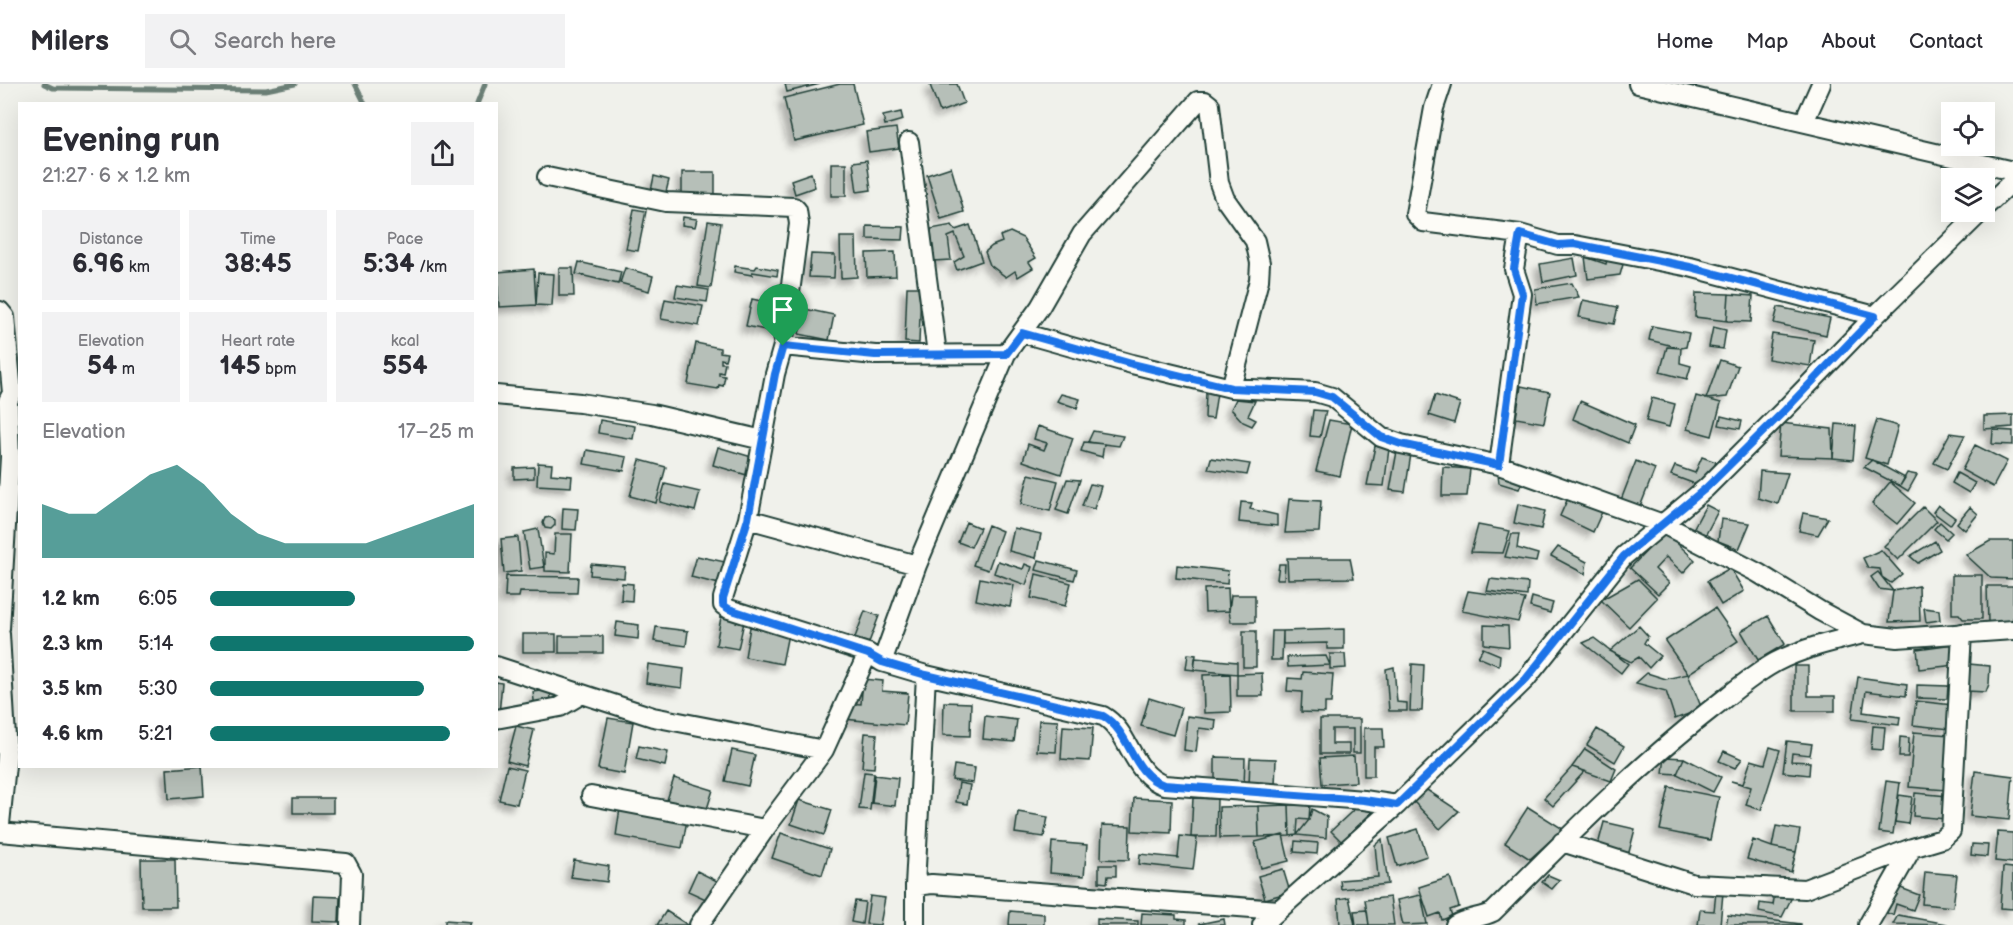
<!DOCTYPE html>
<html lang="en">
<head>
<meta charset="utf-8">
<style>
  :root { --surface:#fff; --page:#f2f2f3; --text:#2b2b33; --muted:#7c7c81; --line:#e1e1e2; --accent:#0f766e }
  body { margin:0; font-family:"Balsamiq Sans",sans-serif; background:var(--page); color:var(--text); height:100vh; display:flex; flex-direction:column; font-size:22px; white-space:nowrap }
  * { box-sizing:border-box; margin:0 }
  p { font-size:20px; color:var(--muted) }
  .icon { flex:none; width:33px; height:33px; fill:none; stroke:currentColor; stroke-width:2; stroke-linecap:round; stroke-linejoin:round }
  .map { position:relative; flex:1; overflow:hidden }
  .sheet { position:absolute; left:18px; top:18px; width:480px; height:666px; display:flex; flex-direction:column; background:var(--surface); border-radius:0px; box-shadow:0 6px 24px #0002 }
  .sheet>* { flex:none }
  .fabs { position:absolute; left:1941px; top:18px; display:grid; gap:12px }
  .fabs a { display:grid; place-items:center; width:54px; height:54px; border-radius:0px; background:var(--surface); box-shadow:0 6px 24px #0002; font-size:30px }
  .pin { position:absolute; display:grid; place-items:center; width:51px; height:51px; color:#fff; margin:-62px -26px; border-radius:50% 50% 50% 0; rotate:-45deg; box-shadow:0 0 6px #0007 }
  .pin .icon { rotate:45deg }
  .round { display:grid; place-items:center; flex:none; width:63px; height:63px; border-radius:0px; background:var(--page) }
  .headline { display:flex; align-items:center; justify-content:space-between; height:102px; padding:0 24px }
  h1 { font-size:33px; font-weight:700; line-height:45px }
  .figures { display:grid; grid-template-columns:repeat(3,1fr); gap:9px; height:102px; padding:6px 24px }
  .figures div { display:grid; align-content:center; border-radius:0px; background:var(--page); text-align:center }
  .figures b { font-size:26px; font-weight:700 }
  .figures small { font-size:16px; font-weight:400 }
  .figures p { font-size:16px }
  .chart { height:168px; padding:12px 24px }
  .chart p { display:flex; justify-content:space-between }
  .chart svg { width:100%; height:108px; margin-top:6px; fill:var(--accent); opacity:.7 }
  ul { padding:0 24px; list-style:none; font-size:20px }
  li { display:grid; grid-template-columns:96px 72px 1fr; align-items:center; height:45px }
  li i { height:15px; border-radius:8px; background:var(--accent) }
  header { display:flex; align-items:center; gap:36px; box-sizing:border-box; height:84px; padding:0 30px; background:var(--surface); border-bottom:2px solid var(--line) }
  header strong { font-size:28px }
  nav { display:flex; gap:33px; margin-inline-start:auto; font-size:21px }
  .search { width:420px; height:54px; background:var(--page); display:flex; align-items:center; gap:15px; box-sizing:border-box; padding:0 21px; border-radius:0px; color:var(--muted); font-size:22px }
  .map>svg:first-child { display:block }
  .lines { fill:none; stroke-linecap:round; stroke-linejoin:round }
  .stream { stroke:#6c8077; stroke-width:5 }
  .building { fill:#b6bfb8; stroke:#1f3d34; stroke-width:1.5; filter:url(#shadow) }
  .minor-casing { stroke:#1f3d34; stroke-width:22 }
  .minor { stroke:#fdfcf7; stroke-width:18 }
  .route-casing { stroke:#fff; stroke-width:12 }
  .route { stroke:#1a73e8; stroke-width:8 }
</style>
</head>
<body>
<header>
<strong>Milers</strong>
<div class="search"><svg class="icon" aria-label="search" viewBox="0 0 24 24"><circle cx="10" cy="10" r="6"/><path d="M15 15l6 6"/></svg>Search here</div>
<nav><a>Home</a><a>Map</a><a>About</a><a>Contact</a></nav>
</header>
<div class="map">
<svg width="2013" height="841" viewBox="0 0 2013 841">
  <defs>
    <filter id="shadow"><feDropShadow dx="-5.5" dy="5.5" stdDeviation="3" flood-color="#0004"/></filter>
  </defs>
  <rect width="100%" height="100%" fill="#f0f1eb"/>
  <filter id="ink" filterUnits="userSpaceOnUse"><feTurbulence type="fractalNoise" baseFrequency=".0167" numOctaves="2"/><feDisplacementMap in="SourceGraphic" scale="12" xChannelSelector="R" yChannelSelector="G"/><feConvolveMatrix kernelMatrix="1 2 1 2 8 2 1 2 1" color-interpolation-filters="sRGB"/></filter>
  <g filter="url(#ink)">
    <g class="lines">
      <!-- stream -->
      <path class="stream" d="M44 0 53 4 266 6 295 0
        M355 0 365 20
        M477 20 485 0"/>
    </g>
    <!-- building -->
    <path class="building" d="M785 0H820L787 8Z
      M840 0H853L863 41 794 57 784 14Z
      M934 0H957L964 19 940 28 930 1Z
      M901 28 903 36 885 41 883 32Z
      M896 44 899 64 869 68 866 48Z
      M867 76 871 106 857 108 853 78Z
      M831 79H846V112H831Z
      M951 83 964 128 941 135 927 91Z
      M682 88H715V116H682Z
      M811 89 815 103 795 110 791 96Z
      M654 92 669 96 664 116 650 112Z
      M634 125 646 127 638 167 626 165Z
      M683 133 697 135 695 143 682 141Z
      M708 137 721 139 711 204 698 202Z
      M952 141 955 146 970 141 982 177 957 186 954 178 964 172 955 150 948 153 951 176 933 177 931 145Z
      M867 142 904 143 903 156 867 155Z
      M1010 148 1023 154 1036 174 1029 178 1033 184 1018 193 1015 187 1006 193 990 181 985 168 992 162 1002 158 1000 152Z
      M840 153H856L857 193 841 194Z
      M895 168 896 192 867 193 866 169Z
      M811 170 835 171 834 194 809 193Z
      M1608 171 1624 177 1620 191 1588 195 1585 173 1606 180Z
      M1574 174 1577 191 1543 198 1540 180Z
      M579 178 621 188 618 200 576 190Z
      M735 182 755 185 757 182 778 186 777 192 752 188V191L734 188Z
      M559 184H573L574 212H559Z
      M625 184 653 192 649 207 620 199Z
      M534 185 536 221 499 223 497 188Z
      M538 189 554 190 552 222 536 221Z
      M1572 199 1579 213 1537 220 1535 205Z
      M677 201 709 206 707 218 675 213Z
      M907 203H921L919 259 905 258Z
      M1696 209 1729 210 1727 237 1695 233Z
      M1729 210 1753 212 1751 238 1727 237Z
      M665 215 703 222 699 242 661 235Z
      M752 215 786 222 780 249 746 242Z
      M1583 216 1618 223 1614 240 1579 233Z
      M1778 223 1830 234 1826 251 1774 239Z
      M805 225 834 231 829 256 799 250Z
      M1652 242 1689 249 1686 263 1681 264 1649 256Z
      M1713 243 1726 246 1723 265 1709 263Z
      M1772 250 1814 256 1810 282 1768 275Z
      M696 259 720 264V268L727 269 725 276 721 275V279H725L723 289 719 288V291L725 292 723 302 719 301 718 305 688 300Z
      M1667 263 1681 264 1680 279 1691 282 1687 295 1660 288Z
      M1720 276 1738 282 1727 313 1706 315Z
      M1521 302 1550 308 1544 339 1516 334Z
      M1206 308 1217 309 1213 335 1205 334Z
      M1061 310 1080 315 1077 324 1057 317Z
      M1435 311 1460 319 1454 339 1429 331Z
      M1696 312 1721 319 1712 352 1687 345Z
      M1652 314 1675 320 1669 343 1646 337Z
      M1236 315 1255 317 1248 332 1256 336 1252 342 1243 338 1231 325Z
      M1580 317 1635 341 1628 359 1573 335Z
      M1313 326 1326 327 1320 353 1310 352Z
      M2013 331V343L1984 345V332Z
      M1721 332 1742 337 1740 345 1719 341Z
      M600 336 635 342 633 355 598 349Z
      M1329 336 1352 340 1340 392 1316 387Z
      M1877 336 1898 342 1887 381 1865 374Z
      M1781 339 1832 345 1833 374 1778 372Z
      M1836 340 1856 342 1853 376 1833 374Z
      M1038 342 1073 354 1061 390 1023 377 1028 360 1044 366 1047 359 1034 355Z
      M1993 346 2013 347V361L1992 360Z
      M1093 347 1123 352 1119 362 1088 358Z
      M1950 349 1965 351 1947 385 1934 379Z
      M1084 358 1104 360 1102 373 1081 367Z
      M1975 361 2007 377 1993 403 1962 386Z
      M1375 362 1389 365 1384 402 1367 401Z
      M718 363 755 374 750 392 713 381Z
      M587 366 627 373 624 387 584 380Z
      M1397 367 1411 370 1405 408 1390 406Z
      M1702 373 1716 378 1706 404 1671 391 1675 382 1695 389Z
      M1211 374 1250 380 1247 391 1208 385Z
      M640 376 666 383 656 419 630 412Z
      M1872 376 1905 394 1900 402 1864 383Z
      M1636 377 1655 385 1640 423 1621 416Z
      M538 379 552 380 551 390 572 392 571 403 537 401Z
      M534 383V394L514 395V384Z
      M1443 383 1470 385 1467 412H1442Z
      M1760 387 1788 389 1778 420 1758 414Z
      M1907 389 1917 391 1908 407 1900 402Z
      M1957 389 1975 399 1969 409 1952 399Z
      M1029 390 1058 397 1050 427 1021 420Z
      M1498 391 1522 398 1519 405 1499 399Z
      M1067 395 1080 396 1068 430 1056 426Z
      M1890 398 1915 419 1897 440 1872 420Z
      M665 400 700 408 695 427 660 418Z
      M1090 400 1101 402 1094 425 1082 422Z
      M1568 414 1602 428 1593 448 1560 432Z
      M1289 415 1321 417 1319 448 1285 449Z
      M1241 418 1252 419 1250 425 1277 431V442L1239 438Z
      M1518 420 1545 427 1541 445 1514 439Z
      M1706 421 1718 427 1706 450 1692 447Z
      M1938 421 1955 434 1950 441 1933 428Z
      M1923 423 1937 437 1898 476 1884 462Z
      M1970 423 1978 430 1965 446 1957 439Z
      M563 424 578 425 576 446 562 445Z
      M1803 429 1828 434 1818 451 1799 447Z
      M550 433 555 436V441L551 445 545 444 543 439 545 434Z
      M1721 435 1750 439 1739 465 1718 457Z
      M966 438 980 444 971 463 958 458Z
      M1940 438 1952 449 1946 455 1934 445Z
      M988 441 1002 447 988 486 973 481Z
      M1478 441 1510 447 1503 469 1471 468Z
      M1014 444 1041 450 1036 474 1009 467Z
      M538 445 544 483 530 485 524 448Z
      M1665 448 1695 476 1683 489 1666 473 1655 485 1669 499 1658 510 1630 484Z
      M555 450H572L570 488 545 487V469L554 470Z
      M1512 450H1519L1517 464 1538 470 1536 478 1505 473Z
      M518 453 521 487 504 489 501 455Z
      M1935 457 1940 466 1918 479 1910 472Z
      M1990 457H2013V495L1991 494 1966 471Z
      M1558 463 1587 478 1585 490 1551 472Z
      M1881 466 1902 490 1891 499 1882 493 1880 485 1868 484 1863 474Z
      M697 472 725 478 719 500 691 493Z
      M1287 474H1350L1354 494 1288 495Z
      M1039 476 1077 486 1074 496 1036 486Z
      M998 477 1023 485 1025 480 1032 483 1026 501 994 489Z
      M591 480 625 483 624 494 590 491Z
      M1279 480H1285L1284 495H1277Z
      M1177 481 1228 487 1227 500 1176 494Z
      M1730 484 1744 507 1721 521 1707 497Z
      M1878 488 1893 507 1879 505 1871 493Z
      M1036 490 1071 499 1065 522 1031 514Z
      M1952 491H1982V535H1963L1959 530H1952Z
      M506 492 578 493 577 509 520 508 519 513H505Z
      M980 494 1014 501 1010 523 976 516Z
      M1490 495 1528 499 1527 512 1487 507Z
      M1638 495 1657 514 1629 543 1601 516Z
      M622 499 633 500 632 517 621 516Z
      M1919 502 1920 537 1889 538 1893 507Z
      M1987 502H2013V537L1988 538Z
      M1228 504 1229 527 1205 528 1204 505Z
      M1468 507 1525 515 1518 538 1462 527Z
      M1231 511H1255V538H1231L1229 527Z
      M1532 513 1553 519 1550 529 1530 523Z
      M1715 524 1738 557 1688 590 1665 557Z
      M1924 524 1939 526 1940 536 1926 538Z
      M865 527 879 532 868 561 854 556Z
      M1768 532 1785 560 1758 576 1741 547Z
      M721 533 744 538 738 565 716 561Z
      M617 538 639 541 638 555 615 552Z
      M1484 541 1508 542 1509 563 1484 560Z
      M1639 542 1648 552 1644 559 1660 572 1649 584 1639 573 1631 578 1610 567Z
      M656 543 688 547 686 562 654 557Z
      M750 543 788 550 782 580 745 573Z
      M1344 545V565H1327V559L1283 560V547Z
      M1243 547H1256V583H1243Z
      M1272 547H1283L1282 576H1271Z
      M523 550H556V568H523Z
      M559 552H603V569H559Z
      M1594 554 1628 580 1621 589 1583 559Z
      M1954 560 1956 581 1919 585 1917 565Z
      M1483 564 1500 571 1499 582 1478 573Z
      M1188 570 1196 571 1194 586 1186 585Z
      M1330 570H1345L1346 584 1330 585Z
      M1326 572 1330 581 1288 583 1287 573Z
      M1195 574 1237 578V590L1194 586Z
      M648 580 684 585 682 604 646 599Z
      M1412 580 1424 581 1422 627H1410Z
      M1969 580 1990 582 1989 600 1986 608 1967 607Z
      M1794 582H1808V612H1835V627H1794Z
      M1394 583 1397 618 1407 619V627H1389L1386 585Z
      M1303 588 1333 590 1331 619H1325V629L1301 628 1302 608 1287 607 1288 594 1302 595Z
      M1262 589 1263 612H1237V590Z
      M1647 589 1666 595 1688 590 1702 625 1675 635 1666 607 1636 599Z
      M1230 590 1231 628 1204 629 1203 591Z
      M1858 593 1907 600 1906 612 1866 607 1863 628 1900 633 1899 641 1852 635Z
      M863 595 883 597 882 607 908 609 905 641 844 635 845 619 861 620Z
      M496 598 502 599 499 630H496Z
      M1917 601 1948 602 1947 615 1917 614Z
      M550 606 552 623 535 625 533 608Z
      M1149 614 1181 624 1173 651 1141 642Z
      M1916 617 1953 621 1950 645 1913 641Z
      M944 618 971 619 970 652 943 651Z
      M985 632 1017 636 1014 658 983 655Z
      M1187 632 1216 636 1215 646 1199 644 1196 668 1184 666Z
      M608 634 633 638 624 690 598 685Z
      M1320 635H1360V669H1353V645H1332V660H1349V670H1320Z
      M1039 636 1058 637 1056 668 1037 667Z
      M516 642 534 646 525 682 507 677Z
      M1063 642 1093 644 1090 677 1061 675Z
      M1873 642 1885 643 1883 666 1871 665Z
      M1364 644H1383L1384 663H1374V692H1364Z
      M1597 645 1624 662 1615 678 1587 661Z
      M1914 648 1950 651 1946 706 1909 703Z
      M865 649 877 650 874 684 862 683Z
      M1900 653 1909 654 1908 673H1899Z
      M1787 657 1812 660 1810 671 1792 669 1791 677 1810 678 1809 691 1783 688Z
      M639 662 668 668 665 682 636 675Z
      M1770 663 1780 666 1761 726 1746 721 1751 703 1731 697 1743 700 1751 676 1765 680Z
      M1585 665 1616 685 1611 697 1572 683Z
      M732 666 755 671 748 702 725 697Z
      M1724 667 1742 675 1735 684 1719 677Z
      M1354 672 1356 698 1322 700 1320 674Z
      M1215 673 1245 674 1244 703H1215Z
      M1665 673 1684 674 1677 690 1663 689Z
      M1250 674 1276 675 1275 702H1249Z
      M1684 674 1721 693 1713 708 1677 690Z
      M954 681 975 684 973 699 952 696Z
      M202 682 204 712 169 715 167 685Z
      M507 682 525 686 517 720 499 716Z
      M1572 683 1585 687 1553 722 1544 714Z
      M1975 687 2013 692 2009 736 1970 732Z
      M864 688 874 689 870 726 859 725Z
      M875 691 898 694 895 722 872 719Z
      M674 694 713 706 706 728 667 716Z
      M1886 697 1900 699 1893 750 1879 748Z
      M959 699 970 701 967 720 956 718Z
      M1669 703 1719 713 1710 756 1660 746Z
      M1427 706 1459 727 1440 745 1414 718Z
      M1915 709 1948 712 1946 735 1913 732Z
      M1899 711 1912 713 1908 740 1895 738Z
      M293 714H333V729H293Z
      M1134 714 1172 716 1171 749 1132 747Z
      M1193 714 1217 715 1216 753H1191Z
      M799 716 832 726 824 751 791 740Z
      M1364 716 1374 726 1342 758 1331 747Z
      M1289 721H1310L1309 736 1298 735 1297 751 1290 752Z
      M1289 721 1290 752 1259 753 1258 722Z
      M1258 722 1259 753 1220 754 1219 723Z
      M1528 723 1563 745 1530 775 1505 759Z
      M620 724 687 736 682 764 616 752Z
      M1312 725 1327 733 1326 754 1297 751 1309 736Z
      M1018 728 1048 733 1044 753 1015 749Z
      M1604 738 1635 745 1628 772 1597 765Z
      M1102 741 1130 742 1129 776 1101 775Z
      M1776 742 1800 746 1796 768 1772 763Z
      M1418 745 1427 772 1397 782 1389 754Z
      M1998 748 2013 749V779L1995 777Z
      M781 749 830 765 822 791 772 774Z
      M1283 751 1289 777 1261 784 1255 758Z
      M1180 752 1197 754 1193 786 1139 780 1140 770 1178 774Z
      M1382 755 1388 800 1341 805 1340 796 1378 793 1375 761Z
      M1753 756 1772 763 1796 768 1791 788 1747 775Z
      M1295 757 1318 759 1317 770 1294 768Z
      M1052 758 1087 761 1084 792 1050 789Z
      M1972 760 1988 761 1987 773 1971 771Z
      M141 775H175L176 823H142Z
      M574 776 609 782 607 798 571 793Z
      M1099 781H1116V792H1108L1107 799 1099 798Z
      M2003 783 2013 784V825L2000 824Z
      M1283 785 1290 808 1265 815 1258 792Z
      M697 787 719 798 710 817 688 807Z
      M1925 788 1957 791 1953 823 1922 820Z
      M1548 791 1560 796 1552 805 1542 798Z
      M1450 793 1459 823 1450 826 1452 832 1442 836 1440 829 1429 833 1419 803Z
      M1893 801 1919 811 1913 826 1896 820 1893 831 1883 828Z
      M1716 808 1723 809 1720 841H1698L1700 826 1714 827Z
      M1775 809 1792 813 1782 833 1759 828 1760 819 1773 821Z
      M1421 811 1427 840 1403 841 1397 816Z
      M313 812 340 813 339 838 312 837Z
      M870 812 885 814 880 841 866 840Z
      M1349 813 1355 841H1340L1338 815Z
      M1390 813 1394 841H1369L1365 816Z
      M855 817 865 818 862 840 851 838Z
      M1367 826 1369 841H1356L1354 827Z
      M666 827 688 841H657Z
      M1010 827 1044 830V841H1009Z
      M1142 829 1176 831V835L1186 836V841H1141Z
      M1728 831 1801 840V841H1726Z
      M1898 831 1947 840V841L1893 840Z
      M1097 835 1138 837V841H1097Z
      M1224 835 1225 841H1200L1199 840Z
      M445 836 471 838 470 841H445Z"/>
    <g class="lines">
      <!-- minor casing -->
      <g class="minor-casing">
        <path id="minor" d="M1442 0 1434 24 1415 130 1423 138 1520 150 1558 161H1575L1690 183 1875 232
          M1638 0 2013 87
          M1804 38 1821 0
          M909 58 937 270
          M547 93 666 118 794 123 797 126 799 140 783 262 775 290 748 435 723 514V521L729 525 868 569 882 578 926 591 1103 632C1131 648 1131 690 1164 701L1364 716 1397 721
          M1984 124 2013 97
          M0 227 5 233 12 309 8 317 10 373 0 545
          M1022 249 1132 280 1231 304 1315 308 1332 313 1381 353 1401 360 1499 381 1663 440 1758 489 1820 527 1863 550 1897 554 2013 546
          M783 262 875 271 1006 270
          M496 311 580 319 652 330 763 356
          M1499 381 1522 210 1514 185 1520 150
          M748 435 917 481
          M0 550 7 671 0 740
          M882 578 917 481 1006 270 1040 223 1082 150 1198 17H1205L1210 21 1219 99 1225 115 1255 157 1260 179 1259 196 1231 304
          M496 582 653 633 824 666
          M496 635 560 623 582 610
          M591 712 765 745
          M0 748 346 779 352 790 350 841
          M1562 758 1694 800 1805 805 1912 764 1942 755 1951 747 1962 549
          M915 802 932 800 1279 826
          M699 841 765 745 824 666 868 569
          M915 841V802L926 591
          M1262 841 1397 721 1526 595 1624 472 1706 404 1784 326 1875 232 1981 128
          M1455 841C1466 834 1481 834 1493 828 1563 758 1632 687 1710 626 1731 610 1752 591 1776 578 1803 564 1834 557 1863 550
          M1868 841 1912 764"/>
      </g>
      <!-- minor -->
      <use href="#minor" class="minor"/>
    </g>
  </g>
  <g class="lines" filter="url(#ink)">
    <!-- route casing -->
    <g class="route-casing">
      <path id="route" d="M1520 150 1558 161 1575 160 1690 183 1875 232 1785 326 1706 404 1624 472 1526 595 1397 721 1364 716 1164 701C1131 690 1131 648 1103 632L926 591 882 578 868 570 729 525 723 521V514L748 435 775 290 783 262 875 271 1006 270 1022 249 1132 280 1231 304 1315 308 1332 313 1381 353 1401 360 1499 381 1522 210 1514 185Z"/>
    </g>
    <!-- route -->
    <use href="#route" class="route"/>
  </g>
</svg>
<div class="fabs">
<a><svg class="icon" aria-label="locate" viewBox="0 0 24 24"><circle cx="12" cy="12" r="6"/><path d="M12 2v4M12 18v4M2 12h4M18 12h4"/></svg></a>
<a><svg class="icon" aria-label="layers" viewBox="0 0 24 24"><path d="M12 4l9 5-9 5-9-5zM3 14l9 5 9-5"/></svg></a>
</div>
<div class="pin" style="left:783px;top:262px;background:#1e9e55"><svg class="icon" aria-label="arrive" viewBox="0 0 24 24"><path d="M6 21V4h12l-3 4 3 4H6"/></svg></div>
<section class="sheet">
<div class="headline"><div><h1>Evening run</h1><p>21:27 · 6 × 1.2 km</p></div><a class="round"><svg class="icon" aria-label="share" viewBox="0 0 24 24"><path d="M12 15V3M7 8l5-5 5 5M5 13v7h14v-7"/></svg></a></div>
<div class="figures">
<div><p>Distance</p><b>6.96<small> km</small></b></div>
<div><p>Time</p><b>38:45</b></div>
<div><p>Pace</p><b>5:34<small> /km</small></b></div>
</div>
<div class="figures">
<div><p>Elevation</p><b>54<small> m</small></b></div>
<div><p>Heart rate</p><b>145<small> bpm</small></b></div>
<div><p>kcal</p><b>554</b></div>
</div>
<div class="chart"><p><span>Elevation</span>17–25 m</p>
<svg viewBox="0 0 160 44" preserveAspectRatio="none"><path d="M0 44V22L10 26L20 26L30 18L40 10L50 6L60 14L70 26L80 34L90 38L100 38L110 38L120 38L130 34L140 30L150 26L160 22V44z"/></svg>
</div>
<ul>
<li><b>1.2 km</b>6:05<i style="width:55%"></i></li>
<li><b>2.3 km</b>5:14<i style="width:100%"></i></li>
<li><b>3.5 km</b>5:30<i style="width:81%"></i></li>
<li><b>4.6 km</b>5:21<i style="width:91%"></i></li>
</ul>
</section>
</div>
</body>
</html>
